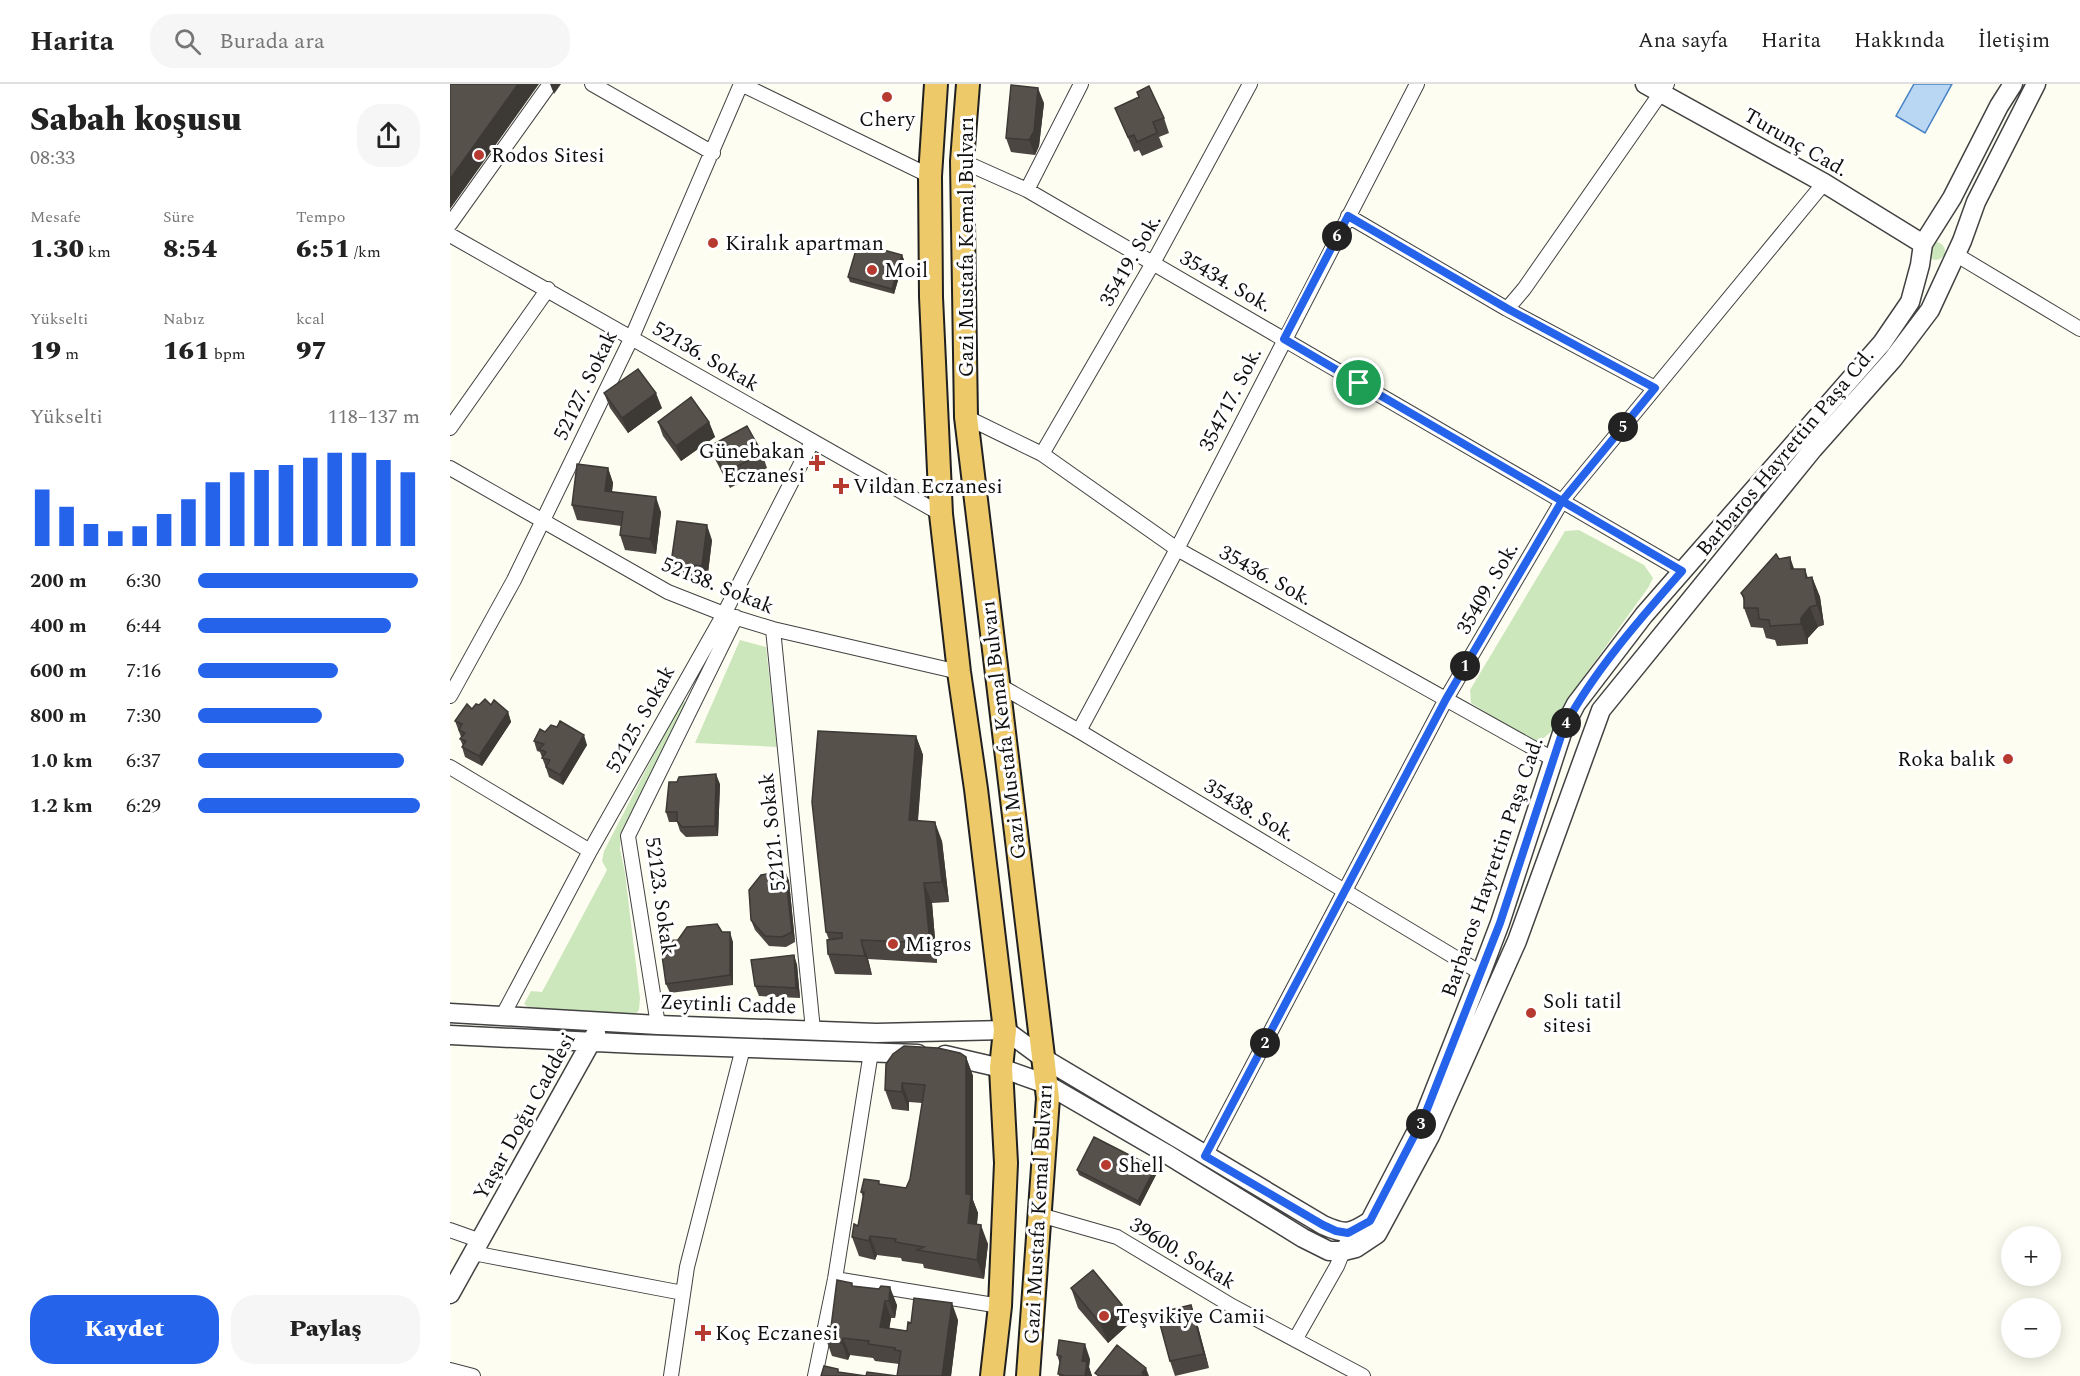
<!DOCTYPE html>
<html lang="tr">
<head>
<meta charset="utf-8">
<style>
  :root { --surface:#fff; --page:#f6f6f6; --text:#222; --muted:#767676; --line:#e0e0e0; --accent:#2563eb }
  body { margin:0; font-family:Spectral,serif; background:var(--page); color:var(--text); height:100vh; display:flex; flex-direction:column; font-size:22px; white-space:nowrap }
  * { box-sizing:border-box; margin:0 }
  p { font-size:20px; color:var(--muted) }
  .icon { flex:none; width:33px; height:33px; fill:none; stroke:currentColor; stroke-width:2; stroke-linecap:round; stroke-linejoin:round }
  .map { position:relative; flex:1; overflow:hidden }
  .details { display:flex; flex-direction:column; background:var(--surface); width:450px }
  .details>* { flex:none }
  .tools { position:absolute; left:1551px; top:1142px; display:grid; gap:12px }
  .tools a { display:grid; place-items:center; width:60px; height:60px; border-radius:50%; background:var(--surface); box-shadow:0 3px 15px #0003; font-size:30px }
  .pin { position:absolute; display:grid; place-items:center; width:51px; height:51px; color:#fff; margin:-26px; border:3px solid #fff; border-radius:50%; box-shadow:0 2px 6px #0007 }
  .km { position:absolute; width:30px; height:30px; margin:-15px; border-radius:50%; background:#222; color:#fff; font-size:16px; line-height:30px; text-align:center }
  .round { display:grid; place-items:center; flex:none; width:63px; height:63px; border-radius:24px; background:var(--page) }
  .head { display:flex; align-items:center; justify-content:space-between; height:102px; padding:0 30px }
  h1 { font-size:33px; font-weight:800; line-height:45px }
  .metrics { display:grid; grid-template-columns:repeat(3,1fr); gap:9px; height:102px; padding:6px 30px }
  .metrics div { display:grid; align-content:center }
  .metrics b { font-size:26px; font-weight:800 }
  .metrics small { font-size:16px; font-weight:400 }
  .metrics p { font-size:16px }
  .chart { height:168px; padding:12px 30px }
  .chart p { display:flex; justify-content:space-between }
  .chart svg { width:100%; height:108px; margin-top:6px; stroke:var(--accent); stroke-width:6 }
  .primary-button { display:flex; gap:12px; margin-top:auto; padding:12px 30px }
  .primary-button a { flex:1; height:69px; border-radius:24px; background:var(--accent); color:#fff; font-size:24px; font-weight:800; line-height:69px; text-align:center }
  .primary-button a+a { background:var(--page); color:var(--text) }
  ul { padding:0 30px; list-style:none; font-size:20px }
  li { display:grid; grid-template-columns:96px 72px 1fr; align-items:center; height:45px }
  li i { height:15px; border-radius:8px; background:var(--accent) }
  header { display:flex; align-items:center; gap:36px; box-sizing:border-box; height:84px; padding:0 30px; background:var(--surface); border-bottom:2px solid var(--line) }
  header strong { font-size:28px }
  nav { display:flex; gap:33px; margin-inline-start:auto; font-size:21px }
  .search { width:420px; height:54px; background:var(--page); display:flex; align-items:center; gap:15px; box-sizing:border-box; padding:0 21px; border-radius:24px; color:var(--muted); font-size:22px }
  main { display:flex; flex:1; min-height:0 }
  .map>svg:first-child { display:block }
  .green { fill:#cde7bd }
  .water { fill:#b9d6f2; stroke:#4581c5; stroke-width:1.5 }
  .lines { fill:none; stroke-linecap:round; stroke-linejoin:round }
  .minor-casing { stroke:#424242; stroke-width:16 }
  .tertiary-casing { stroke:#424242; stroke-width:21 }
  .trunk-casing { stroke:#202020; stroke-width:26 }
  .minor { stroke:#fff; stroke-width:14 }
  .tertiary { stroke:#fff; stroke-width:18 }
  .trunk { stroke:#edc96a; stroke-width:22 }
  .wall { fill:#4b4641 }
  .shaded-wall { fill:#3d3935 }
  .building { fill:#57514c; stroke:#3d3935; stroke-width:1.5 }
  .route-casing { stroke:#fff; stroke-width:12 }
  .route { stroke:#2563eb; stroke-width:8 }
  .poi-dot { fill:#b63a2f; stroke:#fff; stroke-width:2 }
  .labels { text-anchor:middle; stroke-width:6; stroke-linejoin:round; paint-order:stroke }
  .poi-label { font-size:21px; fill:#0f0f0f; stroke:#fff; text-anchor:start }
  .street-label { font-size:21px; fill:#0f0f0f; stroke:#fff }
</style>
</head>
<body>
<header>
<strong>Harita</strong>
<div class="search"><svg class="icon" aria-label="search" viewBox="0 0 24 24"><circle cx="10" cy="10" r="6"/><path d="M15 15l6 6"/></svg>Burada ara</div>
<nav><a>Ana sayfa</a><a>Harita</a><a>Hakkında</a><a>İletişim</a></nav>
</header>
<main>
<section class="details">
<div class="head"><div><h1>Sabah koşusu</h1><p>08:33</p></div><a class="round"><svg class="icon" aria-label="share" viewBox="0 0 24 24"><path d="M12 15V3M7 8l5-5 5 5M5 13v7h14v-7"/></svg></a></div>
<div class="metrics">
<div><p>Mesafe</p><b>1.30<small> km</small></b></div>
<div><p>Süre</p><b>8:54</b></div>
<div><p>Tempo</p><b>6:51<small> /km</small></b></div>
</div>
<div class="metrics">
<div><p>Yükselti</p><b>19<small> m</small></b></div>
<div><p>Nabız</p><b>161<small> bpm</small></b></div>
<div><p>kcal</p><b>97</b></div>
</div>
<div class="chart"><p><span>Yükselti</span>118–137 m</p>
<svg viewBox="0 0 160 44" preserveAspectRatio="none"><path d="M5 44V21M15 44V28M25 44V35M35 44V38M45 44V36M55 44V31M65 44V25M75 44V18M85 44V14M95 44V13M105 44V11M115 44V8M125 44V6M135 44V6M145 44V9M155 44V14"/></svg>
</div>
<ul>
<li><b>200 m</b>6:30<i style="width:99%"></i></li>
<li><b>400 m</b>6:44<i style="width:87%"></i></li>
<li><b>600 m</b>7:16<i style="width:63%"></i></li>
<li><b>800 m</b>7:30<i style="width:56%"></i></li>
<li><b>1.0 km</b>6:37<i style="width:93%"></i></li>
<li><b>1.2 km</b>6:29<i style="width:100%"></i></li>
</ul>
<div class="primary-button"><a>Kaydet</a><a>Paylaş</a></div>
</section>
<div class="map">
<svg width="1630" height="1292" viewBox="0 0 1630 1292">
  <rect width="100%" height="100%" fill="#fefdf1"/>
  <!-- green -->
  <path class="green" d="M1477 167a9 9 0 1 1 18 0a9 9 0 1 1-18 0Z
    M1129 446 1194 481 1203 494 1198 504 1130 598 1103 646 1087 660 1021 619 1020 606 1115 447Z
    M290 556 316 563 327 663 245 659Z
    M232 616 237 620 171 752 170 765 175 789 190 914 189 926 183 933 83 927 74 920 81 907 92 908 157 786 152 777 154 767Z"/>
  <!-- water -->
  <path class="water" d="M1464 0H1502L1475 49 1446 32Z"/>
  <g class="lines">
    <!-- minor casing -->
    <g class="minor-casing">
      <path id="minor" d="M142 0 263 69
        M512 77 577 106 1232 487
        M577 106 631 0
        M898 132 1057 225 1205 304
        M0 140 100 0
        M0 151 491 430
        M1505 170 1630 245
        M1057 225 1074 205 1217 0
        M516 333 592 370 727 465 1103 675
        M0 344 98 205
        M592 370 703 179 800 0
        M0 384 218 508 274 530 323 545 509 588
        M323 545 363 946
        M547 600 629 647 1031 889
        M0 612 64 496 182 253 291 0 480 92
        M629 647 727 465 967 0
        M0 683 140 767
        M53 931 140 767 274 530 362 358
        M208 941 178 752 286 533
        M755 1072 996 615 1112 417 1374 99
        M590 1131 667 1153 782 1222 913 1292
        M0 1146 31 1157
        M23 1169 233 1209
        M385 1195 550 1222
        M845 1256 887 1182 896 1160
        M0 1286 23 1292
        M221 1292 237 1183 293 964
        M365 1292 385 1195 421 968"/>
    </g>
    <!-- tertiary casing -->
    <g class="tertiary-casing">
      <path id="tertiary" d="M1195 0 1374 99 1473 160
        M0 929 208 941 426 949 555 946 593 974 873 1141C895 1151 900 1150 920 1137L974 1033 1031 889 1050 839 1114 643 1126 620 1194 531 1432 259 1460 218 1470 181 1473 160 1502 114 1549 22 1563 0
        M0 951 187 960 468 970
        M495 971 551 984 596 1000 715 1069 853 1154 879 1167H894L906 1164 927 1150 980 1052 1067 857 1151 626 1363 365 1443 275 1480 226 1512 157 1526 118 1586 0
        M0 1210 146 949"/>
    </g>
    <!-- trunk casing -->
    <g class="trunk-casing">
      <path id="trunk" d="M486 0 480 92 481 213 491 430 509 588 526 705 555 946 551 984 556 1079 550 1222 542 1292
        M518 0 512 77 516 333 598 1014 578 1292"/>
    </g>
    <!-- minor -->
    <use href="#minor" class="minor"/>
    <!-- tertiary -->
    <use href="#tertiary" class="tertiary"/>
    <!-- trunk -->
    <use href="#trunk" class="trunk"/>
  </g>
  <!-- wall -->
  <path class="wall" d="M687 8 714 34 719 49 709 53 713 63 692 72 689 66 684 68 665 24 689 13Z
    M594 19 589 62 585 71 561 68 556 54Z
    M452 171 454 176 444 210 400 198 398 193Z
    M154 309 212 324 178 349 160 324Z
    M208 338H259L265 353 231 377 213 352Z
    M260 362 312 369 317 384 280 404 266 377Z
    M158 384 163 399 162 408 211 428 206 470 175 466 170 451 171 442 127 436 122 421Z
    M262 456 257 497 227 494 221 479Z
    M1329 475 1344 485H1355L1358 494 1362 493 1370 513 1374 541 1368 543 1358 554V560L1327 562 1325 556 1316 554 1313 544 1301 543 1294 524V517L1291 509Z
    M29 621H41L58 628 61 638 32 682 15 673 12 663 13 662 10 655 11 653 5 637 22 625Z
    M107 643 137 661 113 701 99 693 96 684 90 668 87 667 84 657 95 648Z
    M466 652 473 671 468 737 492 757 499 818 482 819 487 879 418 875 422 891 385 890 378 870 379 856 376 848Z
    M270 700 268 752 236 753 230 747 227 738H219L216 728Z
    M335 787 339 797 345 858 336 863 319 862 305 846 301 836Z
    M272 848 283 858V901L220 909 216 900 228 856Z
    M344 871 347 881 350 914 309 912 305 902Z
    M516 973 523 992V1116L528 1129 527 1140 538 1160 534 1195 474 1184 473 1180 452 1177 451 1174 427 1171 425 1176 409 1172 402 1153 408 1142 413 1113 411 1108 430 1100 456 1104 460 1095 472 1019 459 1018V1027L442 1025 435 1006Z
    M627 1086 707 1089 690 1122 629 1091Z
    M403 1202 429 1205 447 1221 445 1234H441L439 1244 457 1247 461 1239 508 1236 501 1292H371L389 1288 416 1292H447L449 1280 425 1277 423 1274 400 1271 398 1276 382 1272 376 1255Z
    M621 1204 672 1221 679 1240 658 1259 628 1224Z
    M741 1221 746 1235 759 1284 725 1292 720 1277Z
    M607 1271 640 1275 639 1283 642 1292H609L610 1280Z"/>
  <!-- shaded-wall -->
  <path class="shaded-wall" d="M68 0H89L0 125V95Z
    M100 0H111L104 10Z
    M588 4 594 19 589 62 585 71 579 56Z
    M452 171 454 176 444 210 442 205Z
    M206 309 212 324 178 349 172 334Z
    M259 338 265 353 231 377 226 362Z
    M158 384 163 399 160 422 155 407Z
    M206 413 211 428 206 470 200 455Z
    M257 441 262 456 257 497 252 482Z
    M1340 473 1347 493 1341 485Z
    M1362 493 1370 513 1374 541 1367 521Z
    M1360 523 1368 543 1358 554V560L1351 540V534Z
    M58 628 61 638 32 682 29 672Z
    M134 651 137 661 113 701 110 691Z
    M466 652 473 671 466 756 459 736Z
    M266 690 270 700 268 752 265 742Z
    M485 738 492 757 499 818 492 798Z
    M335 787 339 797 345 858 342 848Z
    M474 799 482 819 487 879 480 859Z
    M280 848 283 858V901L280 891Z
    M411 856 418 875 422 891 415 872Z
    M344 871 347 881 350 914 346 904Z
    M516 973 523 992V1116L528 1129 525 1158 518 1139 516 1110Z
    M452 999 459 1018V1027L452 1008Z
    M705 1084 707 1089 690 1122 688 1117Z
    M531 1141 538 1160 534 1195 527 1176Z
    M420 1152 427 1171 425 1176 419 1157Z
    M440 1203 447 1221 445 1234 439 1217Z
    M435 1217 441 1234 437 1260 430 1243Z
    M502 1219 508 1236 501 1292H492Z
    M672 1221 679 1240 658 1259 650 1239Z
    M741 1221 746 1235 759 1284 754 1270Z
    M393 1254 400 1271 398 1276 392 1259Z
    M635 1260 640 1275 639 1283 642 1292H635L632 1277Z
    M696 1284 699 1292H692V1289Z"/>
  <!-- building -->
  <path class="building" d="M0 0H68L0 95Z
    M561 1 588 4 584 47 579 56 556 54Z
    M699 2 714 34 703 38 707 49 687 58 684 51 678 53 665 24 689 13 687 8Z
    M408 159 452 171 442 205 398 193Z
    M188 285 206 309 172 334 154 309Z
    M241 313 259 338 226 362 208 338Z
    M297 342 312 369 275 389 260 362Z
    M127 380 158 384 155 407 206 413 200 455 170 451 173 428 122 421Z
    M227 437 257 441 252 482 221 479Z
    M1326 470 1329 475 1340 473 1341 485H1355L1356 494 1362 493 1367 521 1360 523 1351 534V540L1320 542 1319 536 1309 535 1308 524H1294V513L1291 509Z
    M35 615 41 621 44 616 58 628 29 672 12 663 16 657 10 655 15 649 9 646 12 640 5 637 17 620 22 625 26 620 29 621Z
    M110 637 134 651 110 691 96 683 100 676 92 674 96 668 89 665 94 660 84 657 90 645 95 648 101 641 107 643Z
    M368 647 466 652 459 736 485 738 492 798 474 799 480 859 411 856 415 872 378 870 377 856 392 854V849L376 848 362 718Z
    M266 690 265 742 232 743 227 737V728H216L219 698H227L229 693Z
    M335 787 342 848 332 853 315 852 301 836 299 806 311 791Z
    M267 840 272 848H280V891L216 900 210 857 228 856 237 843Z
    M344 871 346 904 305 902 301 876Z
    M454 962 488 964 510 969 516 973V1110L521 1111 518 1139 531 1141 527 1176 467 1166 474 1163 445 1158 446 1155 420 1152 419 1157 402 1153 404 1140 408 1142 414 1108H411L414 1095 429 1097V1100L456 1104 460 1095 475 1001 452 999V1008L435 1006 436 980 443 970Z
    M644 1053 705 1084 688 1117 627 1086Z
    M643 1186 672 1221 650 1239 621 1204Z
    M387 1196 402 1199V1202L429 1205 431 1202 440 1203 439 1217H435L430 1243 457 1247 458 1238 461 1239 464 1214 502 1219 492 1292H371L374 1282 388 1285V1288L416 1292 417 1288 447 1292 451 1267 445 1266V1264L418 1260 419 1257 393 1254 392 1259 376 1255 378 1242 381 1243Z
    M741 1221 754 1270 720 1277 707 1229Z
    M609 1256 635 1260 632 1277 637 1278 635 1292H613V1291L608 1290 611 1272 607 1271Z
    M667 1261 696 1284 692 1289 695 1292H649L645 1289Z"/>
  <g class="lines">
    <!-- route casing -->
    <g class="route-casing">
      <path id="route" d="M909 299 1112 417 996 615 755 1072 873 1141 886 1147 898 1149 920 1137 974 1033 1050 839 1114 643C1144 587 1190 535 1232 487L1112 417 1205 304 1058 225 898 132 834 255 909 299"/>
    </g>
    <!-- route -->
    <use href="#route" class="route"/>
  </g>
  <!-- markers -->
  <g class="poi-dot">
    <circle cx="437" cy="13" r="6"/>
    <circle cx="29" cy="71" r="6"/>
    <circle cx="263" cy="159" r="6"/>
    <circle cx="422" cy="186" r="6"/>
    <path d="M364 370h6v6h6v6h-6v6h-6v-6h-6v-6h6z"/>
    <path d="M388 393h6v6h6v6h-6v6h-6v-6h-6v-6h6z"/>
    <circle cx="1558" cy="675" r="6"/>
    <circle cx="443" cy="860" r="6"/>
    <circle cx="1081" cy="929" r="6"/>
    <circle cx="656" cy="1081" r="6"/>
    <circle cx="654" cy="1232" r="6"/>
    <path d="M250 1240h6v6h6v6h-6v6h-6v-6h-6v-6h6z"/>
  </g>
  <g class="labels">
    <!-- poi labels -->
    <g class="poi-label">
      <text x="437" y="42" text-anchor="middle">Chery</text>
      <text x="41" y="78">Rodos Sitesi</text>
      <text x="275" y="166">Kiralık apartman</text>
      <text x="434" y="193">Moil</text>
      <text x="355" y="374" text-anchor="end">Günebakan<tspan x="355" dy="24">Eczanesi</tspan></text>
      <text x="403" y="409">Vildan Eczanesi</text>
      <text x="1546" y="682" text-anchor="end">Roka balık</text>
      <text x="455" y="867">Migros</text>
      <text x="1093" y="924">Soli tatil<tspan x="1093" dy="24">sitesi</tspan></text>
      <text x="668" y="1088">Shell</text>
      <text x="666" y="1239">Teşvikiye Camii</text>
      <text x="265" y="1256">Koç Eczanesi</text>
    </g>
    <!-- street labels -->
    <g class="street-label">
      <text transform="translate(1346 58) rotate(30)" y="7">Turunç Cad.</text>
      <text transform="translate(516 163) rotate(-90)" y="7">Gazi Mustafa Kemal Bulvarı</text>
      <text transform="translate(680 176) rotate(-60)" y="7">35419. Sok.</text>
      <text transform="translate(776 197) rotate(30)" y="7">35434. Sok.</text>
      <text transform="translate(256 272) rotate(30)" y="7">52136. Sokak</text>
      <text transform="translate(135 301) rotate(-64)" y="7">52127. Sokak</text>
      <text transform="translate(780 315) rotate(-63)" y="7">354717. Sok.</text>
      <text transform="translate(1335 368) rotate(-50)" y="7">Barbaros Hayrettin Paşa Cd.</text>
      <text transform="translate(816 491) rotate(29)" y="7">35436. Sok.</text>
      <text transform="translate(268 501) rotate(22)" y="7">52138. Sokak</text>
      <text transform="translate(1037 504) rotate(-60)" y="7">35409. Sok.</text>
      <text transform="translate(190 635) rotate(-61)" y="7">52125. Sokak</text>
      <text transform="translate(553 646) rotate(-97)" y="7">Gazi Mustafa Kemal Bulvarı</text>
      <text transform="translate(800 726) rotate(31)" y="7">35438. Sok.</text>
      <text transform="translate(322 748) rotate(-96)" y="7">52121. Sokak</text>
      <text transform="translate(1042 783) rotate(-71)" y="7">Barbaros Hayrettin Paşa Cad.</text>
      <text transform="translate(211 812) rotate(82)" y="7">52123. Sokak</text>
      <text transform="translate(278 920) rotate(2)" y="7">Zeytinli Cadde</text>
      <text transform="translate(74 1032) rotate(-61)" y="7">Yaşar Doğu Caddesi</text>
      <text transform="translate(588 1130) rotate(-87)" y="7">Gazi Mustafa Kemal Bulvarı</text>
      <text transform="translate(733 1169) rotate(31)" y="7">39600. Sokak</text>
    </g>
  </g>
</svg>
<div class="tools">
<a>+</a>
<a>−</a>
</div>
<div class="pin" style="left:909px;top:299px;background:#1e9e55"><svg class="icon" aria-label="arrive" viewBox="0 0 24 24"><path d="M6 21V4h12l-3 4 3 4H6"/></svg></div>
<b class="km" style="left:1015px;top:582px">1</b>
<b class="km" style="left:815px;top:959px">2</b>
<b class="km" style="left:971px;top:1040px">3</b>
<b class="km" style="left:1116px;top:639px">4</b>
<b class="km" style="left:1173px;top:343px">5</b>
<b class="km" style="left:887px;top:152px">6</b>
</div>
</main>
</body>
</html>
